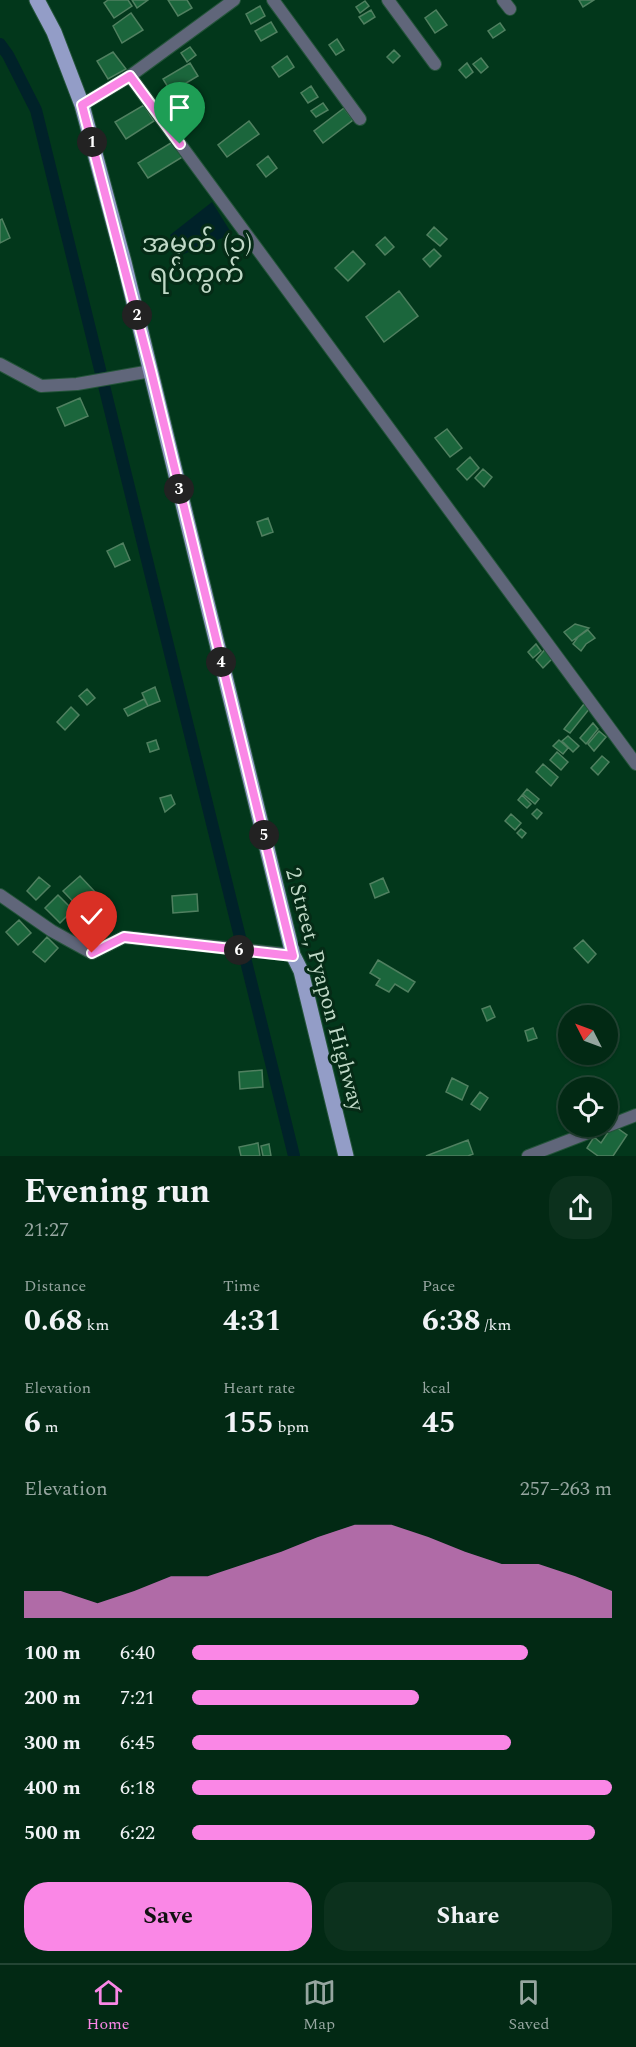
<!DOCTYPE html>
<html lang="en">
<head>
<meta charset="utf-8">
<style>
  :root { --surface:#022914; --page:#0c311d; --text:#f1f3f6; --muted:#96a6a0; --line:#234534; --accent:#fa87e6 }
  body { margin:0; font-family:Spectral,"Noto Sans Myanmar",serif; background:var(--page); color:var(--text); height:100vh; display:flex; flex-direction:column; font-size:22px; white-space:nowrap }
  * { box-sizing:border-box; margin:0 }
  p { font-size:20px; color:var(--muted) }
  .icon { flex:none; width:33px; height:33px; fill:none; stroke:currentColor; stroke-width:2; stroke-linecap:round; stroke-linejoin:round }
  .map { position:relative; height:1156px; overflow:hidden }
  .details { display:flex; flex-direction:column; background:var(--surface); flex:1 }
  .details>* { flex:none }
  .needle { width:39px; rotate:312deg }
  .tools { position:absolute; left:558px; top:1005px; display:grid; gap:12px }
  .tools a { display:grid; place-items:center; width:60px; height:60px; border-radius:50%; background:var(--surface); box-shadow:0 2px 4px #0004,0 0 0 2px var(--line); font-size:30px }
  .pin { position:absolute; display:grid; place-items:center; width:51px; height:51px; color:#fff; margin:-62px -26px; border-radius:50% 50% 50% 0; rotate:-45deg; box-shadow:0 0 6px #0007 }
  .pin .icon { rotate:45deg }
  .km { position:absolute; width:30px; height:30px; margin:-15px; border-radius:50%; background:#222; color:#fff; font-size:16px; line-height:30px; text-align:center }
  .round { display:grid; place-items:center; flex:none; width:63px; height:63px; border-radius:24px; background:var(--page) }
  .head { display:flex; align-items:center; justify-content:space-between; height:102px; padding:0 24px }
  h1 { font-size:33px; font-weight:700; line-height:45px }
  .metrics { display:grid; grid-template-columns:repeat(3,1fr); gap:9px; height:102px; padding:6px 24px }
  .metrics div { display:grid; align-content:center }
  .metrics b { font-size:30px; font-weight:700 }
  .metrics small { font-size:16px; font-weight:400 }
  .metrics p { font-size:16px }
  .chart { height:168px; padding:12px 24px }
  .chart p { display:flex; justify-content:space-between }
  .chart svg { width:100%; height:108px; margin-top:6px; fill:var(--accent); opacity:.7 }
  .button { display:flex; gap:12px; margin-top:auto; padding:12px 24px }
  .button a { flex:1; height:69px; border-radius:24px; background:var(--accent); color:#111; font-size:24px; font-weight:700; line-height:69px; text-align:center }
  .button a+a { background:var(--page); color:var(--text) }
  ul { padding:0 24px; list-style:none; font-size:20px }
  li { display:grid; grid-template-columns:96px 72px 1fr; align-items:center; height:45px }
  li i { height:15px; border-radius:8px; background:var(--accent) }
  .menu { display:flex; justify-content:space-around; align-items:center; height:84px; border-top:2px solid var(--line); background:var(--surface); font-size:16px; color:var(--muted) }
  .menu a { display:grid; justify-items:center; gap:3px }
  .menu .active { color:var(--accent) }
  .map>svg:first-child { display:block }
  .water { fill:#002229 }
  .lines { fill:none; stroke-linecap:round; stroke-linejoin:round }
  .canal { stroke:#002229; stroke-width:12 }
  .building { fill:#1b663c; stroke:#508060; stroke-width:1.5 }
  .street-casing { stroke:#24543a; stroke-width:14 }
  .primary-casing { stroke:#24543a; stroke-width:17 }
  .street { stroke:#60667a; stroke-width:12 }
  .primary { stroke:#939dc7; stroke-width:15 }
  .route-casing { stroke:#fff; stroke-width:12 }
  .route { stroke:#fa87e6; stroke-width:8 }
  .labels { text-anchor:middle; stroke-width:6; stroke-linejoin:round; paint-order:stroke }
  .street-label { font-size:22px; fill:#c0d9c7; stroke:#052b16 }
  .quarter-label { font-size:26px; fill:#c0d9c7; stroke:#052b16 }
</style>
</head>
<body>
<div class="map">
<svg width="636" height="1156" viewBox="0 0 636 1156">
  <rect width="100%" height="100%" fill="#02371b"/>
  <!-- water -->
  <path class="water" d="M212 202 232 234 179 256 170 235Z"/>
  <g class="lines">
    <!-- canal -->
    <path class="canal" d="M0 44 8 55 36 110 294 1156"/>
  </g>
  <!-- building -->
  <path class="building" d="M108 0H128L132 6 114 18 104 3Z
    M132 0H148L137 8Z
    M168 0H187L192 8 178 16Z
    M579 0H594L583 7Z
    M365 1 369 6 360 13 356 7Z
    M260 6 265 16 251 24 246 14Z
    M371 10 375 17 364 24 359 17Z
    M436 10 447 25 435 33 425 18Z
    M131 13 143 30 122 43 113 26Z
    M271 22 277 32 261 41 255 31Z
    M500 23 505 30 493 38 488 31Z
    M337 39 344 50 336 55 329 45Z
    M190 47 196 55 187 62 181 53Z
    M394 50 400 56 393 63 387 57Z
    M113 52 126 69 108 79 97 61Z
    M287 56 294 67 279 77 272 67Z
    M481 58 488 67 481 73 473 64Z
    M190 63 198 76 171 92 163 79Z
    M467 63 473 72 466 78 459 70Z
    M311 86 318 97 308 103 301 93Z
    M323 103 328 110 316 117 311 111Z
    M144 105 154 121 126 139 115 122Z
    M344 108 353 120 323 143 314 131Z
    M249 121 259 134 227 157 218 145Z
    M174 141 184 156 148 178 138 163Z
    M268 156 277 168 266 177 257 165Z
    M2 219 10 238 0 243V220Z
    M434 227 447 239 440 246 427 235Z
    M385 237 394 247 385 255 376 245Z
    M434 249 441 256 430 267 423 259Z
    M353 251 365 264 348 281 335 268Z
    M399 291 418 316 384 342 366 317Z
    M80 398 88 416 65 426 57 408Z
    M447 429 462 448 450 457 435 438Z
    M470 457 479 468 467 480 457 469Z
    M483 469 492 477 484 487 475 478Z
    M268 518 273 532 262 536 257 522Z
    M123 543 130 560 115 567 107 551Z
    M575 624 589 628 572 641 564 632Z
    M588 630 595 638 586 644 581 651 573 644 578 637Z
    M536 644 541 651 533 658 528 652Z
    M547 647 554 657 543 668 536 660Z
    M155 687 160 701 148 706 142 693Z
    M87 689 95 698 87 705 79 696Z
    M144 699 148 706 128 716 124 709Z
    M584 704 590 708 570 733 564 729Z
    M71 707 79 715 65 730 57 722Z
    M593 723 598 729 586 744 580 738Z
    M599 731 606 737 594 751 588 744Z
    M568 736 579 746 573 752 562 741Z
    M156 740 159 749 150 752 147 743Z
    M559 740 568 748 563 754 553 746Z
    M557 752 568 762 561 770 550 760Z
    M602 756 609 762 598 775 591 768Z
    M543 764 558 777 551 786 536 772Z
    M527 789 539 799 535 804 523 794Z
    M171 795 175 804 165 812 160 798Z
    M522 795 531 804 527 808 518 800Z
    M537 809 542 813 537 819 532 814Z
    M511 814 521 823 515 830 505 821Z
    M521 829 526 833 522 838 517 833Z
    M80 876 96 893 80 909 63 891Z
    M39 877 50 886 36 900 27 891Z
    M383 878 389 892 375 898 370 884Z
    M197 894 198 911 173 913 172 896Z
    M58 895 73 910 60 923 45 908Z
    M19 920 31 933 18 945 6 932Z
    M47 937 58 948 45 962 33 952Z
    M583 940 596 954 588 963 574 948Z
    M378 960 415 982 408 992 395 984 389 992 376 985 380 979 370 973Z
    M490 1006 495 1017 487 1021 482 1009Z
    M533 1028 537 1038 528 1041 525 1031Z
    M262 1070 263 1087 240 1089 239 1072Z
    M452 1078 468 1086 462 1100 446 1092Z
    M480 1092 488 1098 480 1110 471 1104Z
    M613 1125 627 1135 613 1156H598L587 1148 594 1137 601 1143Z
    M468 1140 473 1154 468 1156H426Z
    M258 1143 260 1156H241L239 1147Z
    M269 1144 271 1156H263L261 1146Z"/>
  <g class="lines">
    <!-- street casing -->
    <g class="street-casing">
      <path id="street" d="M273 0 360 119
        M388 0 435 64
        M503 0 510 9
        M130 76 636 764
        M82 105 130 76 234 0
        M0 364 41 386 77 384 151 371
        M0 895 52 931 92 953 124 937 293 955
        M608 1126 636 1115
        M528 1156 606 1126"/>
    </g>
    <!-- primary casing -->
    <g class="primary-casing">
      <path id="primary" d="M37 0 54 32 82 105 124 262 293 955 301 971 346 1156"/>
    </g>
    <!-- street -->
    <use href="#street" class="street"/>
    <!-- primary -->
    <use href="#primary" class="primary"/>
  </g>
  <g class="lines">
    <!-- route casing -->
    <g class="route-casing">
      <path id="route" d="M92 953 124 937 293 956 151 371 82 105 130 76 180 144"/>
    </g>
    <!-- route -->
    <use href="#route" class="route"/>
  </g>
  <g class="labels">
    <!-- street labels -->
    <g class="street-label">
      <text transform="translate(326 989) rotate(75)" y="8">2 Street, Pyapon Highway</text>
    </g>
    <!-- quarter labels -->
    <g class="quarter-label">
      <text x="197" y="252">အမှတ် (၁)<tspan x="197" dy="30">ရပ်ကွက်</tspan></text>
    </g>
  </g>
</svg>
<div class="tools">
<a><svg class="needle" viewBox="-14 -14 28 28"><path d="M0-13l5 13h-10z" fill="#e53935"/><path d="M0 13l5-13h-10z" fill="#96a6a0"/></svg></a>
<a><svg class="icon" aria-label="locate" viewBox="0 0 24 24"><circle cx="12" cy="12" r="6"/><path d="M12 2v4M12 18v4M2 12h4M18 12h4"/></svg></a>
</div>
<div class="pin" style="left:180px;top:144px;background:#1e9e55"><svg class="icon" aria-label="arrive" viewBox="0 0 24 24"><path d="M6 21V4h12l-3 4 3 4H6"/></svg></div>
<div class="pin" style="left:92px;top:953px;background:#d93025"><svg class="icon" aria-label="check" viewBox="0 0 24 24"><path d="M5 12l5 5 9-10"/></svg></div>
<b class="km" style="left:92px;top:142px">1</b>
<b class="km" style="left:137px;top:315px">2</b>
<b class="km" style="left:179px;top:489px">3</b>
<b class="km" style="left:221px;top:662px">4</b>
<b class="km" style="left:264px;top:835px">5</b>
<b class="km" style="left:239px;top:950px">6</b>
</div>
<section class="details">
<div class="head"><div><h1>Evening run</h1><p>21:27</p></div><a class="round"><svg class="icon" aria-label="share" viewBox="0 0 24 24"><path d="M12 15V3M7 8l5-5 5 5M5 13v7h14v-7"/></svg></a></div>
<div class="metrics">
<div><p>Distance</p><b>0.68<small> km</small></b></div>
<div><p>Time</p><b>4:31</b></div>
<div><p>Pace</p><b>6:38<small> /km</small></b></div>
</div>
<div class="metrics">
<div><p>Elevation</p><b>6<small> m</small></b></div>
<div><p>Heart rate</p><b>155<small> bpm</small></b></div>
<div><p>kcal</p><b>45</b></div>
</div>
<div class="chart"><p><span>Elevation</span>257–263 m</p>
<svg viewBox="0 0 160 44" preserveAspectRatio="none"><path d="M0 44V33L10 33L20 38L30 33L40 27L50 27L60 22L70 17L80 11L90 6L100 6L110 11L120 17L130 22L140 22L150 27L160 33V44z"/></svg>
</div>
<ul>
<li><b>100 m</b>6:40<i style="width:80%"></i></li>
<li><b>200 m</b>7:21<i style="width:54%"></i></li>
<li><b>300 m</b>6:45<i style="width:76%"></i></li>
<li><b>400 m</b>6:18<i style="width:100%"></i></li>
<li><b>500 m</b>6:22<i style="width:96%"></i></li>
</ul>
<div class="button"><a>Save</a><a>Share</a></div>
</section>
<nav class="menu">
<a class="active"><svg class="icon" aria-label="home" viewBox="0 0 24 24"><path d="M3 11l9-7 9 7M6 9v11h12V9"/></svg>Home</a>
<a><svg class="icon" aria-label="map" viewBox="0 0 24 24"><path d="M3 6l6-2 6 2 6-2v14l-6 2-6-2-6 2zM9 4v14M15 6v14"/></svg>Map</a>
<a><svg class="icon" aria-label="saved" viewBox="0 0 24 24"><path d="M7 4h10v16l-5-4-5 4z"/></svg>Saved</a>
</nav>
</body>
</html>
